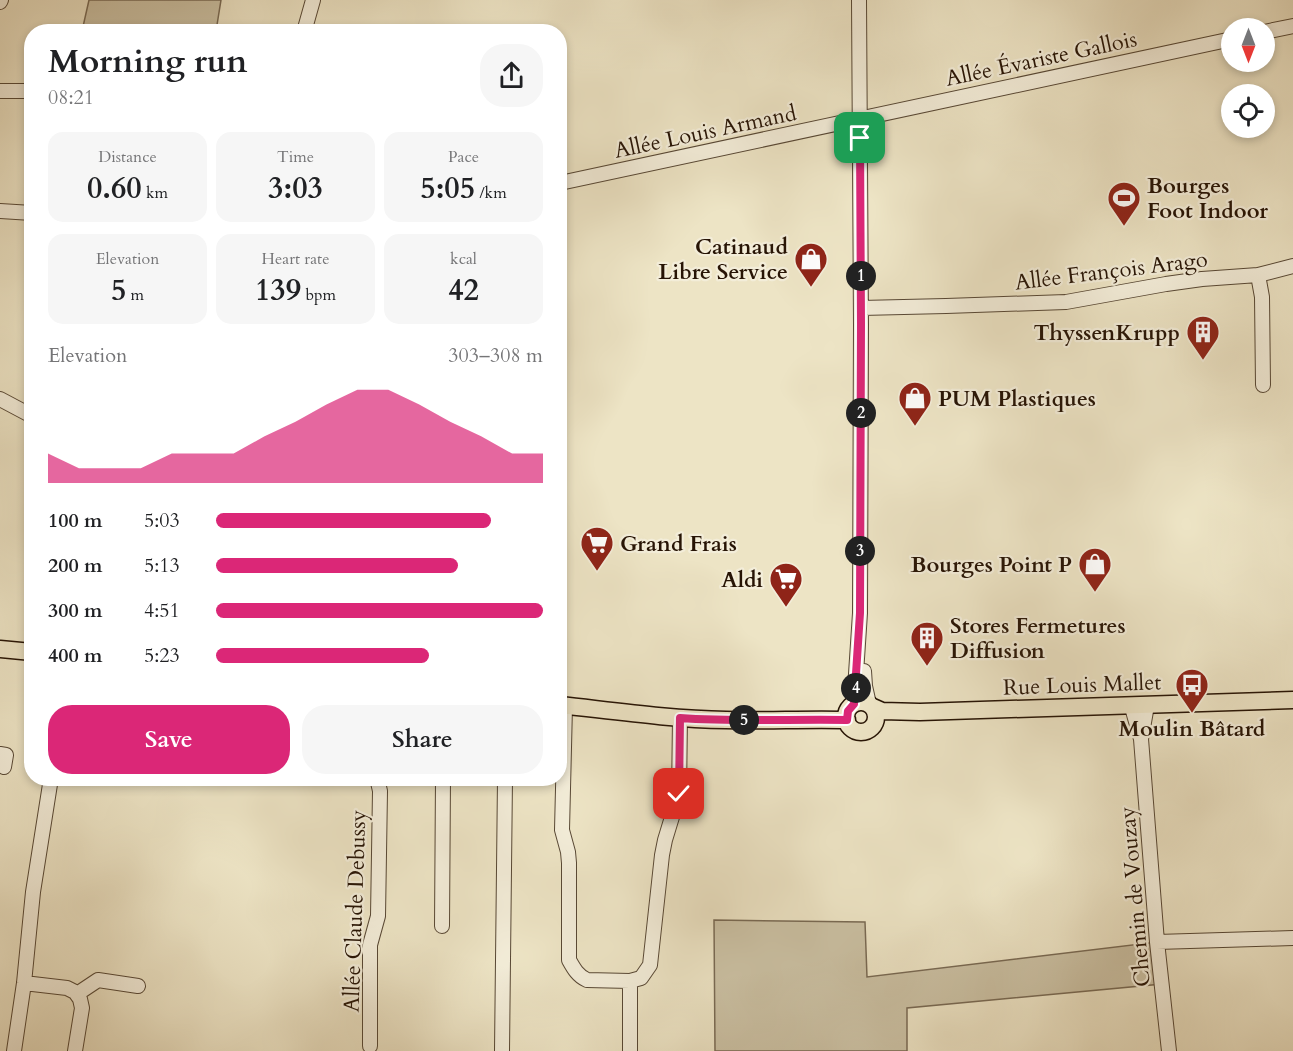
<!DOCTYPE html>
<html lang="en">
<head>
<meta charset="utf-8">
<style>
  :root { --surface:#fff; --page:#f6f6f6; --text:#202124; --muted:#757577; --accent:#db2777 }
  body { margin:0; font-family:Cardo,serif; background:var(--page); color:var(--text); height:100vh; display:flex; flex-direction:column; font-size:22px; white-space:nowrap }
  * { box-sizing:border-box; margin:0 }
  p { font-size:20px; color:var(--muted) }
  .icon { flex:none; width:33px; height:33px; fill:none; stroke:currentColor; stroke-width:2; stroke-linecap:round; stroke-linejoin:round }
  .map { position:relative; flex:1; overflow:hidden }
  .details { position:absolute; left:24px; top:24px; width:543px; height:762px; display:flex; flex-direction:column; background:var(--surface); border-radius:24px; box-shadow:0 3px 9px #0003 }
  .details>* { flex:none }
  .needle { width:39px; rotate:180deg }
  .tools { position:absolute; left:1221px; top:18px; display:grid; gap:12px }
  .tools a { display:grid; place-items:center; width:54px; height:54px; border-radius:50%; background:var(--surface); box-shadow:0 3px 9px #0003; font-size:30px }
  .pin { position:absolute; display:grid; place-items:center; width:51px; height:51px; color:#fff; margin:-26px; border-radius:12px; box-shadow:0 3px 9px #0006 }
  .km { position:absolute; width:30px; height:30px; margin:-15px; border-radius:50%; background:#222; color:#fff; font-size:16px; line-height:30px; text-align:center }
  .round { display:grid; place-items:center; flex:none; width:63px; height:63px; border-radius:24px; background:var(--page) }
  .summary { display:flex; align-items:center; justify-content:space-between; height:102px; padding:0 24px }
  h1 { font-size:33px; font-weight:700; line-height:45px }
  .stats { display:grid; grid-template-columns:repeat(3,1fr); gap:9px; height:102px; padding:6px 24px }
  .stats div { display:grid; align-content:center; border-radius:15px; background:var(--page); text-align:center }
  .stats b { font-size:30px; font-weight:700 }
  .stats small { font-size:16px; font-weight:400 }
  .stats p { font-size:16px }
  .chart { height:168px; padding:12px 24px }
  .chart p { display:flex; justify-content:space-between }
  .chart svg { width:100%; height:108px; margin-top:6px; fill:var(--accent); opacity:.7 }
  .action { display:flex; gap:12px; margin-top:auto; padding:12px 24px }
  .action a { flex:1; height:69px; border-radius:24px; background:var(--accent); color:#fff; font-size:24px; font-weight:700; line-height:69px; text-align:center }
  .action a+a { background:var(--page); color:var(--text) }
  ul { padding:0 24px; list-style:none; font-size:20px }
  li { display:grid; grid-template-columns:96px 72px 1fr; align-items:center; height:45px }
  li i { height:15px; border-radius:8px; background:var(--accent) }
  .map>svg:first-child { display:block }
  .green { fill:#cbc1a4; stroke:#796a54; stroke-width:1.5 }
  .lines { fill:none; stroke-linecap:round; stroke-linejoin:round }
  .minor-casing { stroke:#584835; stroke-width:16 }
  .major-casing { stroke:#271405; stroke-width:19 }
  .minor { stroke:#f3edd9; stroke-width:14 }
  .major { stroke:#ede4c5; stroke-width:16 }
  .route-casing { stroke:#fff; stroke-width:12 }
  .route { stroke:#db2777; stroke-width:8 }
  .labels { text-anchor:middle; stroke-width:4.5; stroke-linejoin:round; paint-order:stroke }
  .street-label { font-size:22px; fill:#271405; stroke:#f3edd9 }
  .poi-label { font-size:22px; font-weight:bold; fill:#271405; stroke:#f3edd9; text-anchor:start }
</style>
</head>
<body>
<div class="map">
<svg width="1293" height="1051" viewBox="0 0 1293 1051">
  <rect width="100%" height="100%" fill="#ede4c5"/>
  <filter id="stains"><feTurbulence type="fractalNoise" baseFrequency=".00333" numOctaves="4"/><feColorMatrix values="0 0 0 0 .2 0 0 0 0 .09 0 0 0 0 .02 0 0 0 .5 -.17"/></filter>
  <radialGradient id="worn" r=".72"><stop offset=".6" stop-color="#630" stop-opacity="0"/><stop offset="1" stop-color="#630" stop-opacity=".3"/></radialGradient>
  <!-- green -->
  <path class="green" d="M89 0H221L216 31H82Z
    M714 920 865 922 867 977 1157 942 1162 984 907 1008V1051H715Z"/>
  <g class="lines">
    <!-- minor casing -->
    <g class="minor-casing">
      <path id="minor" d="M0 2 1 0
        M304 32 313 0
        M1264 32 1293 26
        M0 91H32
        M560 183 1232 39
        M0 211 32 213
        M1258 275 1262 297 1263 385
        M861 308 946 306 1066 302 1166 284 1202 279 1258 275 1293 266
        M0 399 32 416
        M864 671 865 686 869 704
        M854 704 860 613 861 324 859 0
        M1140 705 1146 711 1141 739 1133 711Z
        M565 706 562 830 568 852 569 863V960C574 969 578 976 587 980L630 981 641 978 650 965 662 855 665 840 679 794 680 718
        M1141 739 1157 942 1169 1051
        M0 754 6 755 4 767
        M442 926 443 778
        M1157 942 1293 938
        M24 983 67 988 75 992 80 999 82 1008 75 1051
        M77 994 98 980 138 986
        M370 1046V945L378 916 380 791 377 778
        M14 1051 24 983 33 892 51 778
        M502 1051 505 778
        M630 1051V981"/>
    </g>
    <!-- major casing -->
    <g class="major-casing">
      <path id="major" d="M0 649 32 652
        M846 717a15 15 0 1 1 30 0a15 15 0 1 1-30 0Z
        M560 705C615 711 670 719 726 720 766 721 806 719 847 720
        M873 707 882 711 920 712 1293 700"/>
    </g>
    <!-- minor -->
    <use href="#minor" class="minor"/>
    <!-- major -->
    <use href="#major" class="major"/>
  </g>
  <g class="lines">
    <!-- route casing -->
    <g class="route-casing">
      <path id="route" d="M679 794 680 718C735 722 791 719 847 720L848 711 854 704 860 613 861 324 860 138"/>
    </g>
    <!-- route -->
    <use href="#route" class="route"/>
  </g>
  <!-- icons -->
  <defs>
    <g id="stadium-pin" transform="scale(1.725)"><path d="M0 17L-7.5 6A9.5 9.5 0 1 1 7.5 6Z" fill="#8f2418" stroke="#f3edd9"/><path d="M0-5a6.5 5 0 1 0 0 10a6.5 5 0 1 0 0-10ZM-3.5-1.8h7v3.6h-7Z" fill="#fff"/></g>
    <g id="shop-pin" transform="scale(1.725)"><path d="M0 17L-7.5 6A9.5 9.5 0 1 1 7.5 6Z" fill="#8f2418" stroke="#f3edd9"/><path d="M-5-2.5h2.3a2.7 3.5 0 0 1 5.4 0H5L5.5 6h-11ZM-1.5-2.5h3a1.5 2.3 0 0 0-3 0Z" fill="#fff"/></g>
    <g id="building-pin" transform="scale(1.725)"><path d="M0 17L-7.5 6A9.5 9.5 0 1 1 7.5 6Z" fill="#8f2418" stroke="#f3edd9"/><path d="M-4-6H4V6H1V3H-1V6H-4ZM-2.5-4.3h1.7v1.8h-1.7ZM.8-4.3h1.7v1.8H.8ZM-2.5-1h1.7V.8h-1.7ZM.8-1h1.7V.8H.8Z" fill="#fff"/></g>
    <g id="supermarket-pin" transform="scale(1.725)"><path d="M0 17L-7.5 6A9.5 9.5 0 1 1 7.5 6Z" fill="#8f2418" stroke="#f3edd9"/><path d="M-6-5.5h2.5l.6 2H6L4.5 2H-2.5L-4.4-4H-6ZM-1.5 3.2a1.3 1.3 0 1 0 .1 0ZM3 3.2a1.3 1.3 0 1 0 .1 0Z" fill="#fff"/></g>
    <g id="bus-pin" transform="scale(1.725)"><path d="M0 17L-7.5 6A9.5 9.5 0 1 1 7.5 6Z" fill="#8f2418" stroke="#f3edd9"/><path d="M-5-6H5V4H4V6H2V4H-2V6H-4V4H-5ZM-3.5-4V0h7V-4ZM-3.5 1.2v1.5H-2V1.2ZM2 1.2v1.5H3.5V1.2Z" fill="#fff"/></g>
  </defs>
  <g fill-rule="evenodd">
    <use href="#stadium-pin" x="1124" y="198"/>
    <use href="#shop-pin" x="811" y="259"/>
    <use href="#building-pin" x="1203" y="332"/>
    <use href="#shop-pin" x="915" y="398"/>
    <use href="#supermarket-pin" x="597" y="543"/>
    <use href="#shop-pin" x="1095" y="564"/>
    <use href="#supermarket-pin" x="786" y="579"/>
    <use href="#building-pin" x="927" y="638"/>
    <use href="#bus-pin" x="1192" y="685"/>
  </g>
  <g class="labels">
    <!-- street labels -->
    <g class="street-label">
      <text transform="translate(1041 58) rotate(-12)" y="8">Allée Évariste Gallois</text>
      <text transform="translate(705 131) rotate(-12)" y="8">Allée Louis Armand</text>
      <text transform="translate(1111 270) rotate(-7)" y="8">Allée François Arago</text>
      <text transform="translate(1082 684) rotate(-2)" y="8">Rue Louis Mallet</text>
      <text transform="translate(1134 897) rotate(-95)" y="8">Chemin de Vouzay</text>
      <text transform="translate(354 911) rotate(-88)" y="8">Allée Claude Debussy</text>
    </g>
    <!-- poi labels -->
    <g class="poi-label">
      <text x="1147" y="193">Bourges<tspan x="1147" dy="25">Foot Indoor</tspan></text>
      <text x="788" y="254" text-anchor="end">Catinaud<tspan x="788" dy="25">Libre Service</tspan></text>
      <text x="1180" y="340" text-anchor="end">ThyssenKrupp</text>
      <text x="938" y="406">PUM Plastiques</text>
      <text x="620" y="551">Grand Frais</text>
      <text x="1072" y="572" text-anchor="end">Bourges Point P</text>
      <text x="763" y="587" text-anchor="end">Aldi</text>
      <text x="950" y="633">Stores Fermetures<tspan x="950" dy="25">Diffusion</tspan></text>
      <text x="1192" y="736" text-anchor="middle">Moulin Bâtard</text>
    </g>
  </g>
  <rect width="100%" height="100%" filter="url(#stains)"/>
  <rect width="100%" height="100%" fill="url(#worn)"/>
</svg>
<div class="tools">
<a><svg class="needle" viewBox="-14 -14 28 28"><path d="M0-13l5 13h-10z" fill="#e53935"/><path d="M0 13l5-13h-10z" fill="#757577"/></svg></a>
<a><svg class="icon" aria-label="locate" viewBox="0 0 24 24"><circle cx="12" cy="12" r="6"/><path d="M12 2v4M12 18v4M2 12h4M18 12h4"/></svg></a>
</div>
<div class="pin" style="left:860px;top:138px;background:#1e9e55"><svg class="icon" aria-label="arrive" viewBox="0 0 24 24"><path d="M6 21V4h12l-3 4 3 4H6"/></svg></div>
<div class="pin" style="left:679px;top:794px;background:#d93025"><svg class="icon" aria-label="check" viewBox="0 0 24 24"><path d="M5 12l5 5 9-10"/></svg></div>
<b class="km" style="left:861px;top:276px">1</b>
<b class="km" style="left:861px;top:413px">2</b>
<b class="km" style="left:860px;top:551px">3</b>
<b class="km" style="left:856px;top:688px">4</b>
<b class="km" style="left:744px;top:720px">5</b>
<section class="details">
<div class="summary"><div><h1>Morning run</h1><p>08:21</p></div><a class="round"><svg class="icon" aria-label="share" viewBox="0 0 24 24"><path d="M12 15V3M7 8l5-5 5 5M5 13v7h14v-7"/></svg></a></div>
<div class="stats">
<div><p>Distance</p><b>0.60<small> km</small></b></div>
<div><p>Time</p><b>3:03</b></div>
<div><p>Pace</p><b>5:05<small> /km</small></b></div>
</div>
<div class="stats">
<div><p>Elevation</p><b>5<small> m</small></b></div>
<div><p>Heart rate</p><b>139<small> bpm</small></b></div>
<div><p>kcal</p><b>42</b></div>
</div>
<div class="chart"><p><span>Elevation</span>303–308 m</p>
<svg viewBox="0 0 160 44" preserveAspectRatio="none"><path d="M0 44V32L10 38L20 38L30 38L40 32L50 32L60 32L70 25L80 19L90 12L100 6L110 6L120 12L130 19L140 25L150 32L160 32V44z"/></svg>
</div>
<ul>
<li><b>100 m</b>5:03<i style="width:84%"></i></li>
<li><b>200 m</b>5:13<i style="width:74%"></i></li>
<li><b>300 m</b>4:51<i style="width:100%"></i></li>
<li><b>400 m</b>5:23<i style="width:65%"></i></li>
</ul>
<div class="action"><a>Save</a><a>Share</a></div>
</section>
</div>
</body>
</html>
